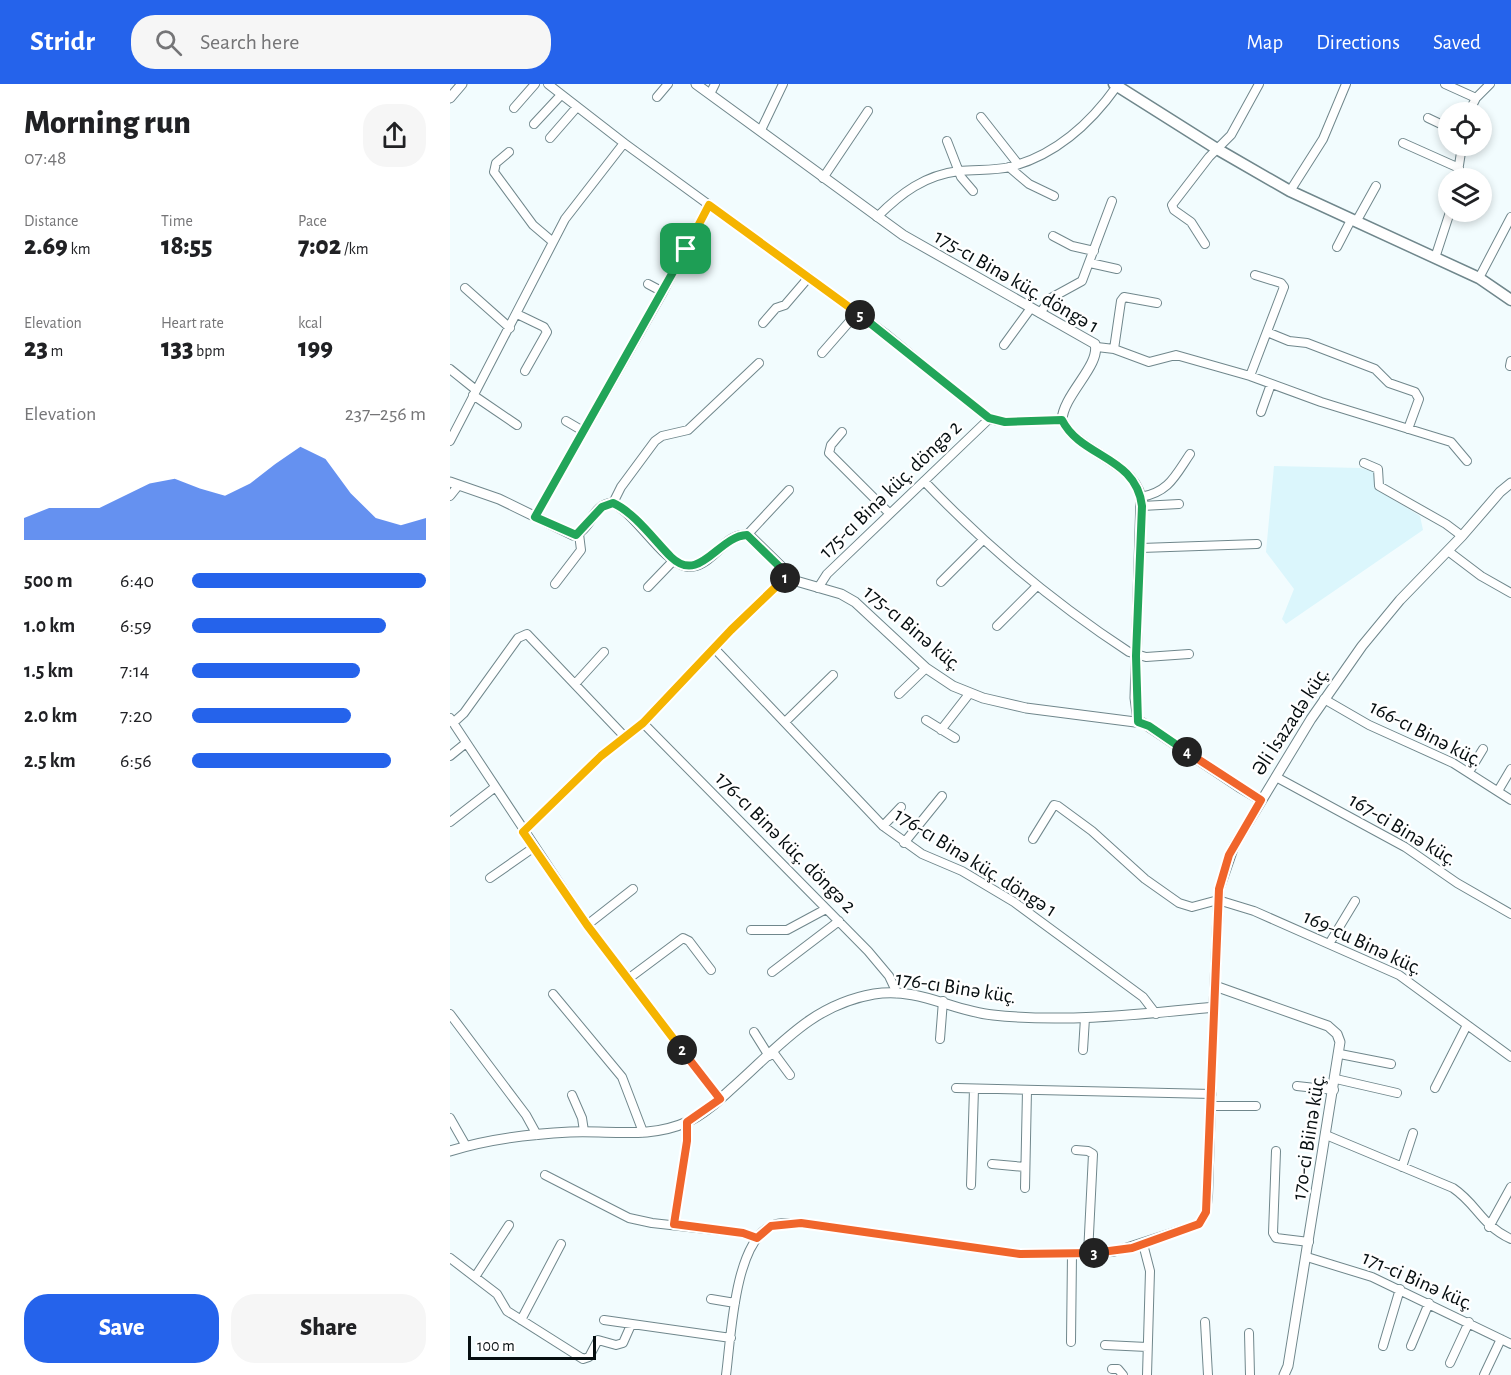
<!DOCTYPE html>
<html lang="en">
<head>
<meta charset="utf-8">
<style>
  :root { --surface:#fff; --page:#f6f6f6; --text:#202124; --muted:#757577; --accent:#2563eb }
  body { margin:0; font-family:"Alegreya Sans",sans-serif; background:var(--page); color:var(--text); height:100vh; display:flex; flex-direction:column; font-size:22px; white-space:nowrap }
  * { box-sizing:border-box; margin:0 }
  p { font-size:20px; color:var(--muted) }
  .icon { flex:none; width:33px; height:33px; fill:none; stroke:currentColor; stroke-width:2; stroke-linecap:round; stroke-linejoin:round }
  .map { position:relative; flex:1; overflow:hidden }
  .panel { display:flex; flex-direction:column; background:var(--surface); width:450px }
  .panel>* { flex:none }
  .tools { position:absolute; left:988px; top:18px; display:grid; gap:12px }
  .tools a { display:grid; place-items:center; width:54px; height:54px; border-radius:50%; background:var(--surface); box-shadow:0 3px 9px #0003; font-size:30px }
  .scale { position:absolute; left:18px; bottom:15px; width:128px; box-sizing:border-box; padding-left:6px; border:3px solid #060e10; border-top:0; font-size:16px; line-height:21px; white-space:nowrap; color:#060e10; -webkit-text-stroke:4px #fff; paint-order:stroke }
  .pin { position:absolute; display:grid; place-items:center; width:51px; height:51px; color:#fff; margin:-26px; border-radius:12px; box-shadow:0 3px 9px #0006 }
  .km { position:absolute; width:30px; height:30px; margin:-15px; border-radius:50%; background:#222; color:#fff; font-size:16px; line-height:30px; text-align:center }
  .round { display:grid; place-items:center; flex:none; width:63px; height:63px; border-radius:24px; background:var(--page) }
  .overview { display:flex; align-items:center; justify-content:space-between; height:102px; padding:0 24px }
  h1 { font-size:33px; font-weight:800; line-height:45px }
  .stats { display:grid; grid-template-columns:repeat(3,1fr); gap:9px; height:102px; padding:6px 24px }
  .stats div { display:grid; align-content:center }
  .stats b { font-size:26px; font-weight:800 }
  .stats small { font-size:16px; font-weight:400 }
  .stats p { font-size:16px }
  .chart { height:168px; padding:12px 24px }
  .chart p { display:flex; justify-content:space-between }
  .chart svg { width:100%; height:108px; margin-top:6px; fill:var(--accent); opacity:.7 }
  .cta { display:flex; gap:12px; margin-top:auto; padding:12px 24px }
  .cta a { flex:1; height:69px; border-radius:24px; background:var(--accent); color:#fff; font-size:24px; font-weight:800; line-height:69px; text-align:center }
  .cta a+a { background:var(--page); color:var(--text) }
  ul { padding:0 24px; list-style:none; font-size:20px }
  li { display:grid; grid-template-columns:96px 72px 1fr; align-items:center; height:45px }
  li i { height:15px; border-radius:8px; background:var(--accent) }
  header { display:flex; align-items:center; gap:36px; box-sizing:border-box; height:84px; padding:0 30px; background:var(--accent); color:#fff }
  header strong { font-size:28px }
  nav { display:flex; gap:33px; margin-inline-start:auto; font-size:21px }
  .search { width:420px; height:54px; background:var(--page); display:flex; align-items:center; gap:15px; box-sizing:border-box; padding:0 21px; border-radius:24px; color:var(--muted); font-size:22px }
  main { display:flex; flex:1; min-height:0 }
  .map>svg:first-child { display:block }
  .built { fill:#dbf6fc }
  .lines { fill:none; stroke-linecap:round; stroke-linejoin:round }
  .minor-casing { stroke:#70878c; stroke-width:10 }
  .tertiary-casing { stroke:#70878c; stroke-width:11 }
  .secondary-casing { stroke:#70878c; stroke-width:13 }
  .minor { stroke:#fff; stroke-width:8 }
  .tertiary { stroke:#fff; stroke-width:9 }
  .secondary { stroke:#fff; stroke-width:10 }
  .split-1-casing { stroke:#fff; stroke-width:12 }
  .split-2-casing { stroke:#fff; stroke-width:12 }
  .split-3-casing { stroke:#fff; stroke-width:12 }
  .split-4-casing { stroke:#fff; stroke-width:12 }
  .split-5-casing { stroke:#fff; stroke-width:12 }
  .split-6-casing { stroke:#fff; stroke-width:12 }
  .split-1 { stroke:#22a559; stroke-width:8 }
  .split-2 { stroke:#f5b400; stroke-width:8 }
  .split-3 { stroke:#f0652b; stroke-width:8 }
  .split-4 { stroke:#f0652b; stroke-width:8 }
  .split-5 { stroke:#22a559; stroke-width:8 }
  .split-6 { stroke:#f5b400; stroke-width:8 }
  .labels { text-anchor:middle; stroke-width:5; stroke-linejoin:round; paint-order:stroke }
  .street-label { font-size:21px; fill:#060e10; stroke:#fff }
</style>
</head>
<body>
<header>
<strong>Stridr</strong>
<div class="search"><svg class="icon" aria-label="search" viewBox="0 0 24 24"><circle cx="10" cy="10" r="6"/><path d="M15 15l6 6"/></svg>Search here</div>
<nav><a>Map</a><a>Directions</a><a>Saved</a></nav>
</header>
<main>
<section class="panel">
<div class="overview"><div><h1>Morning run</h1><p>07:48</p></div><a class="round"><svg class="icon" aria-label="share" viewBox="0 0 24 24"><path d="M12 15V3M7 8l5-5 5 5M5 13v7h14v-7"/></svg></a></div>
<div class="stats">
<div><p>Distance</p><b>2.69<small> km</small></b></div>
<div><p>Time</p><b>18:55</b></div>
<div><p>Pace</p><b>7:02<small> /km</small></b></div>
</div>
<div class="stats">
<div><p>Elevation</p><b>23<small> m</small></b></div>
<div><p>Heart rate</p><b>133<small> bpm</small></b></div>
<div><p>kcal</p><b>199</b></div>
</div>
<div class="chart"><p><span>Elevation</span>237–256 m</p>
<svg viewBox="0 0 160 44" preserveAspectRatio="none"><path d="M0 44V35L10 31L20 31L30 31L40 26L50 21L60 19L70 23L80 26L90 21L100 13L110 6L120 11L130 25L140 35L150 38L160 35V44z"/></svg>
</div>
<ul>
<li><b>500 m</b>6:40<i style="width:100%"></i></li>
<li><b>1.0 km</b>6:59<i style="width:83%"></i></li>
<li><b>1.5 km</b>7:14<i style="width:72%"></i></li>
<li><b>2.0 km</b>7:20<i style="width:68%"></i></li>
<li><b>2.5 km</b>6:56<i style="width:85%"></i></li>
</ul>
<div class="cta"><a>Save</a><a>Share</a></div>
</section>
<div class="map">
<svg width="1061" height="1291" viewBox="0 0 1061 1291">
  <rect width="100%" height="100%" fill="#f2fcfe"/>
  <!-- built -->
  <path class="built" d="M824 382 910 384 926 388 924 404 970 432 973 446 836 540 832 535 844 505 816 468Z"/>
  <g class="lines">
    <!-- minor casing -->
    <g class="minor-casing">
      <path id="minor" d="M98 0 174 59 436 250 539 335 555 338 612 336
        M995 0 1026 14
        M260 10 265 0
        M207 13 218 0
        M64 24 85 0
        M1019 28 1026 14 1040 0
        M531 33 568 80
        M978 34 999 44
        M84 40 111 11
        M311 46 333 0
        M100 54 127 23
        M497 57 511 93 523 107
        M953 59 1009 84
        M59 68 46 79 44 88 83 141 103 158
        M559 83 579 100 604 112
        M373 94 418 27
        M1007 94 1012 62
        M840 107 873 55 896 0
        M427 133C451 109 475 91 509 87 526 85 543 87 560 83 606 71 640 40 667 2
        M906 138 926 102
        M603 152 622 162 644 167
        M755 160 741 138 724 126 722 121 759 73 781 51 809 0
        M887 163 901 136
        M985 174 1000 128
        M640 179 667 185
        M1029 194 1061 133
        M198 200 213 208
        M15 204 60 244
        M590 229 601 214 632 197 662 117
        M67 230 94 243 97 248 75 287
        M313 239 326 224 335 221 359 193
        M817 248 839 257 857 259 925 285 939 299 965 308 969 315 958 345
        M554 261 581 224
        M647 263 664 265 699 278 726 271 800 292 871 318 1001 358 1017 377
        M664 265 671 217 674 213 707 219
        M372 269 407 229
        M1060 282 1061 277
        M0 285 26 306
        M800 292 834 203 831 199 805 191
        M23 311 67 341
        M811 328 821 300
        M116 337 133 347
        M392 348 381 361 379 369 439 429
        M0 357 115 135 174 59
        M914 379 928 385 929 402 996 440 1012 452
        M474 397C536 462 604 519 679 568L696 573 739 570
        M0 412 8 402
        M691 413C719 408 725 392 740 370
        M163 419 171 403 205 357 212 352 238 346 309 279
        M692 422 729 420
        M85 433 213 208 259 121
        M297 451 339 406
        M691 464 807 460
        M998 467 1031 492 1061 509
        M491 498 533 456
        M105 500 131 466 129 450
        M198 503 224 476
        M368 504 377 490 539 335
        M547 542 587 502
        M264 564 433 742 472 770 512 787 564 818 693 913 706 930
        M125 600 154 568
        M449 610 476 584
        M874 615 919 641 1003 679 1061 716
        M0 634 137 841 270 1015
        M476 636 505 654
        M335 638 383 591
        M3 639 14 629 68 554 77 550 175 653
        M193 639 418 867 439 892 447 909
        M491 646 519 610
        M0 672 16 659
        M1019 688 1033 665
        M826 693 955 763 1007 799 1061 830
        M1048 707 1061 685
        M0 738 44 704
        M433 742 451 723
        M73 748 151 672 193 639 281 546 338 491
        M583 755 604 721 608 722 642 747 695 795 729 819 742 823 768 816 804 827 949 891 1061 973
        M454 759 492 712
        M40 794 83 764
        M137 841 183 805
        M301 846H337L376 825
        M879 860 905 817
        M322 888 389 837
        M178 895 233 854 239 857 261 886
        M103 910 172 993 193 1048
        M0 930 76 1031 87 1051
        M304 948 319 972
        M490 955 493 917
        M633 966 635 934
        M323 968 340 991
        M890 970 941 980
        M886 995 947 1009
        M847 1002 884 1006
        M506 1004 762 1010
        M985 1004 1017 941
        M122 1011 132 1034 134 1047
        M761 1022H806
        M0 1034 16 1062
        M876 1051 1003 1104C1028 1121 1030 1140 1061 1155
        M626 1066 638 1067 643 1070 638 1170
        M826 1067 823 1149 826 1154 859 1158
        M542 1080 575 1083
        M952 1083 963 1049
        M95 1091 179 1134 202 1139 293 1149 307 1154
        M521 1101 524 1005
        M575 1104 577 1006
        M224 1140 237 1057V1038
        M1039 1143 1061 1103
        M693 1160 700 1187 697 1291
        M857 1173 922 1193 1061 1260
        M0 1174 47 1210 57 1227 133 1275 139 1273 148 1256 166 1261 173 1259 181 1241
        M25 1193 59 1141
        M261 1215 285 1219
        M71 1236 111 1160
        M154 1236 281 1254
        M755 1238 758 1291
        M799 1249 800 1291
        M621 1258 622 1170
        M655 1261 697 1263
        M933 1262 950 1205
        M961 1262 979 1219
        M1000 1279 1019 1238
        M662 1285H668L673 1291
        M276 1291C281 1254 284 1163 319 1143 328 1138 340 1139 351 1139L570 1170 663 1168 749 1140 756 1128 758 1112 764 923
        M1034 1291 1051 1255"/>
    </g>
    <!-- tertiary casing -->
    <g class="tertiary-casing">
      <path id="tertiary" d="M246 0 453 151 645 260C651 281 613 311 612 336 629 370 680 374 691 413L685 614 688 637
        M0 14 12 0
        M0 398 49 415 123 451C141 447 142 420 163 419 187 430 213 478 236 482 261 487 275 445 300 452L346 497 391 510 405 518 476 584 503 602 533 614 576 624 693 639 789 703 811 716
        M765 902 878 942 887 950 890 958 838 1282 834 1291
        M0 1067C38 1055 81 1050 120 1048 159 1046 200 1055 237 1038 253 1031 267 1018 280 1006 327 965 360 921 424 910 470 903 501 927 543 931 617 939 691 930 764 923L769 805 784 762 861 635 912 562 950 516 1012 452 1050 408 1061 399"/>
    </g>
    <!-- secondary casing -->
    <g class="secondary-casing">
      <path id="secondary" d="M664 0 767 65 840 107 1029 194 1061 216"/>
    </g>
    <!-- minor -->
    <use href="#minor" class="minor"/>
    <!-- tertiary -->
    <use href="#tertiary" class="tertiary"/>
    <!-- secondary -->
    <use href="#secondary" class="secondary"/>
  </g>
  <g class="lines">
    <!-- split-1 casing -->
    <g class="split-1-casing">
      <path id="split-1" d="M236 165 85 433 126 451 152 423 163 419C185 429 204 456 221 473 250 501 268 452 297 451L338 491 335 494"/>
    </g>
    <!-- split-2 casing -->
    <g class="split-2-casing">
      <path id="split-2" d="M232 966 137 841 73 748 151 672 193 639 281 546 335 494"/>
    </g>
    <!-- split-3 casing -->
    <g class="split-3-casing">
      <path id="split-3" d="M232 966 270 1015 237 1038V1057L224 1140 293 1149 307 1154 321 1142 351 1139 570 1170 644 1169"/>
    </g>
    <!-- split-4 casing -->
    <g class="split-4-casing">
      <path id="split-4" d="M644 1169 682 1164 749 1140 756 1128 769 805 779 771 811 716 737 668"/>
    </g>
    <!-- split-5 casing -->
    <g class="split-5-casing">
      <path id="split-5" d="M410 231 539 334 555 338 612 336C631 374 686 372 692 422L686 572 688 638 699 642 737 668"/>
    </g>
    <!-- split-6 casing -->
    <g class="split-6-casing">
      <path id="split-6" d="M236 165 259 121 410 231"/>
    </g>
    <!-- split-1 -->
    <use href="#split-1" class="split-1"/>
    <!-- split-2 -->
    <use href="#split-2" class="split-2"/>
    <!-- split-3 -->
    <use href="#split-3" class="split-3"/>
    <!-- split-4 -->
    <use href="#split-4" class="split-4"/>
    <!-- split-5 -->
    <use href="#split-5" class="split-5"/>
    <!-- split-6 -->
    <use href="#split-6" class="split-6"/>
  </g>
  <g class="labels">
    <!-- street labels -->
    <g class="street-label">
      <text transform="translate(567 197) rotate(30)" y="7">175-cı Binə küç. döngə 1</text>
      <text transform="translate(440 405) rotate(-44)" y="7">175-cı Binə küç. döngə 2</text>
      <text transform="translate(463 544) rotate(40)" y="7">175-cı Binə küç.</text>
      <text transform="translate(840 637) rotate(-57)" y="7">Əli İsazadə küç.</text>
      <text transform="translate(976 649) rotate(27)" y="7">166-cı Binə küç.</text>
      <text transform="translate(953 745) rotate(31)" y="7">167-ci Binə küç.</text>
      <text transform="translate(336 758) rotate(45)" y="7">176-cı Binə küç. döngə 2</text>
      <text transform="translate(526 778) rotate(32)" y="7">176-cı Binə küç. döngə 1</text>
      <text transform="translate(913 858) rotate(25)" y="7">169-cu Binə küç.</text>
      <text transform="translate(506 903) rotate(9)" y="7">176-cı Binə küç.</text>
      <text transform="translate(858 1053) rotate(-81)" y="7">17o-ci Biinə küç.</text>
      <text transform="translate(968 1196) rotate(24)" y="7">171-ci Binə küç.</text>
    </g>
  </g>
</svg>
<div class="tools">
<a><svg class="icon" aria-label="locate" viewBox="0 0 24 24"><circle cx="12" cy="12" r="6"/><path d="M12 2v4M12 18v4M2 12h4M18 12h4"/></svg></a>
<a><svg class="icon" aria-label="layers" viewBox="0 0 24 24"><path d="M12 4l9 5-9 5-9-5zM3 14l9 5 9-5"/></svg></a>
</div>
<div class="scale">100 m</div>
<div class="pin" style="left:236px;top:165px;background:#1e9e55"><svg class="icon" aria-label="arrive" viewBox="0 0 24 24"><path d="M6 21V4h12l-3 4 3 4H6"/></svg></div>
<b class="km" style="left:335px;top:494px">1</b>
<b class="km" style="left:232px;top:966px">2</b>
<b class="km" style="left:644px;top:1169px">3</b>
<b class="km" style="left:737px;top:668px">4</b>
<b class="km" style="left:410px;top:231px">5</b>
</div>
</main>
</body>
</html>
